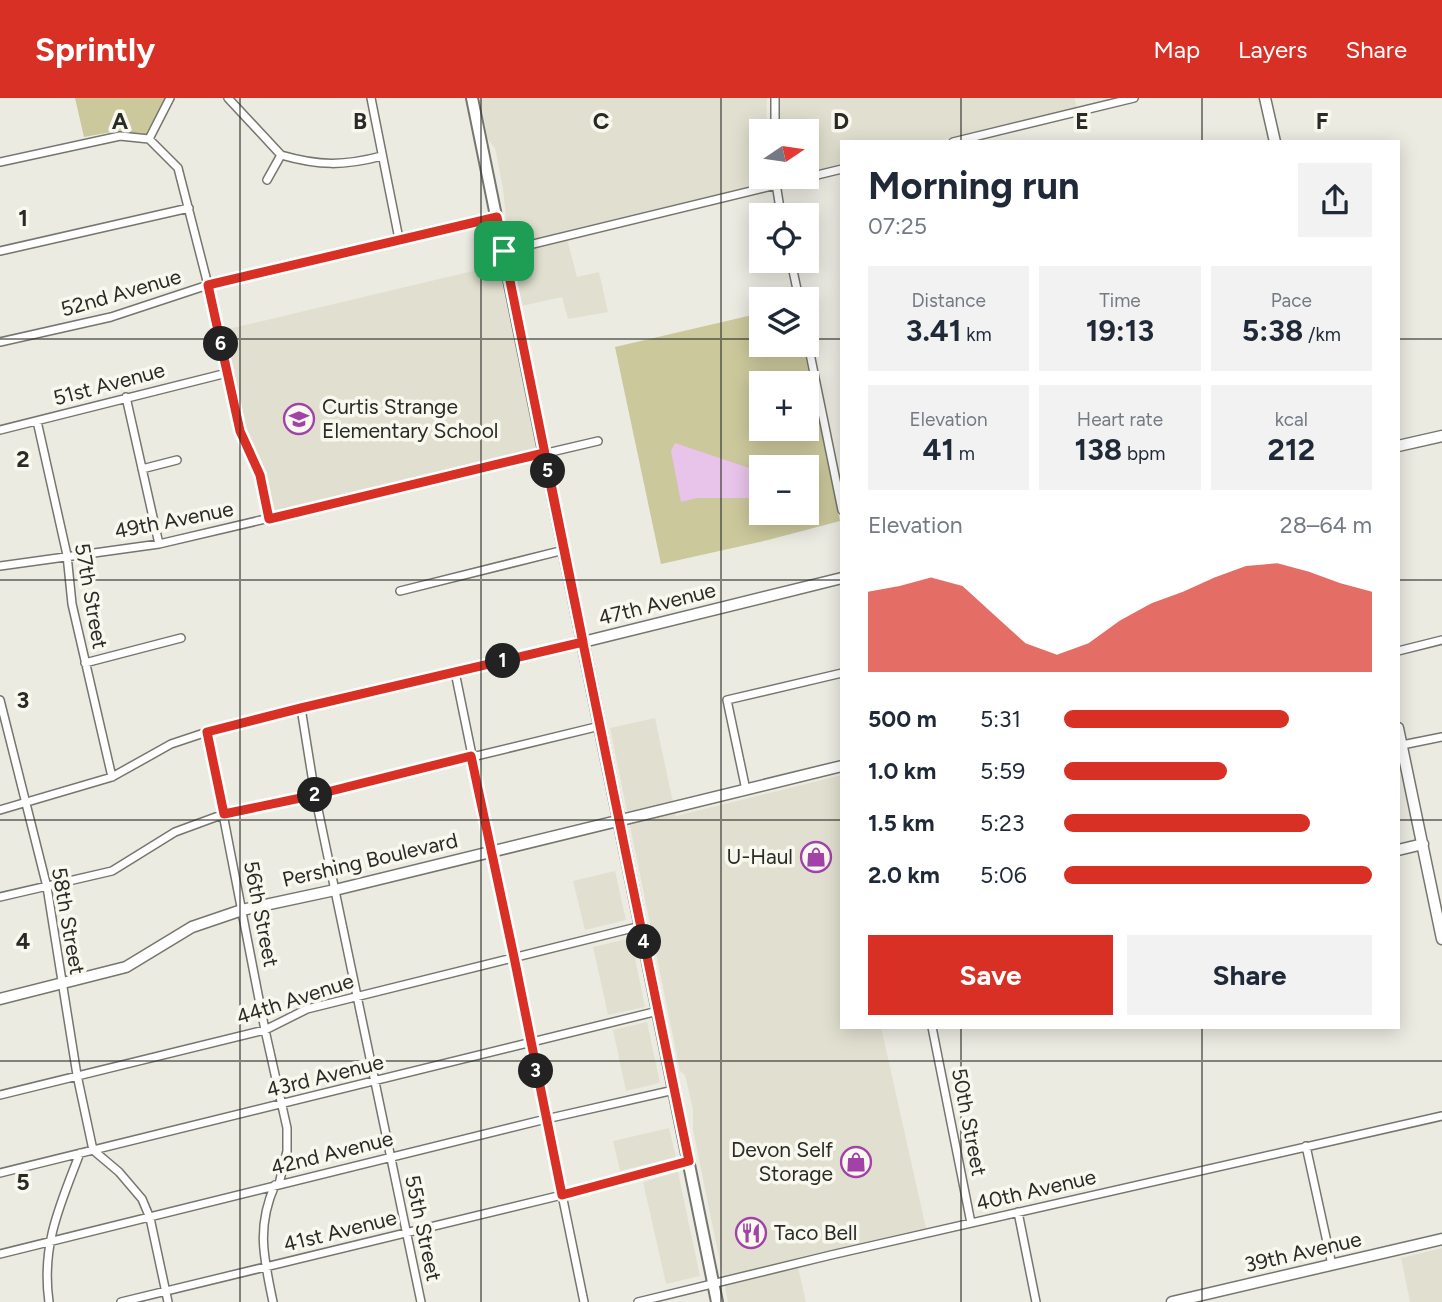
<!DOCTYPE html>
<html lang="en">
<head>
<meta charset="utf-8">
<style>
  :root { --surface:#fff; --page:#f2f2f3; --text:#1f2937; --muted:#747a83; --accent:#d93025 }
  body { margin:0; font-family:Figtree,sans-serif; background:var(--page); color:var(--text); height:100vh; display:flex; flex-direction:column; font-size:26px; white-space:nowrap }
  * { box-sizing:border-box; margin:0 }
  p { font-size:23px; color:var(--muted) }
  .icon { flex:none; width:38px; height:38px; fill:none; stroke:currentColor; stroke-width:2; stroke-linecap:round; stroke-linejoin:round }
  .map { position:relative; flex:1; overflow:hidden }
  .drawer { position:absolute; left:840px; top:42px; width:560px; height:889px; display:flex; flex-direction:column; background:var(--surface); border-radius:0px; box-shadow:0 4px 18px #0003 }
  .drawer>* { flex:none }
  .needle { width:46px; rotate:77deg }
  .buttons { position:absolute; left:749px; top:21px; display:grid; gap:14px }
  .buttons a { display:grid; place-items:center; width:70px; height:70px; border-radius:0px; background:var(--surface); box-shadow:0 4px 18px #0003; font-size:35px }
  .pin { position:absolute; display:grid; place-items:center; width:60px; height:60px; color:#fff; margin:-30px; border-radius:14px; box-shadow:0 4px 10px #0006 }
  .km { position:absolute; width:35px; height:35px; margin:-18px; border-radius:50%; background:#222; color:#fff; font-size:19px; line-height:35px; text-align:center }
  .round { display:grid; place-items:center; flex:none; width:74px; height:74px; border-radius:0px; background:var(--page) }
  .overview { display:flex; align-items:center; justify-content:space-between; height:119px; padding:0 28px }
  h1 { font-size:38px; font-weight:700; line-height:52px }
  .stats { display:grid; grid-template-columns:repeat(3,1fr); gap:10px; height:119px; padding:7px 28px }
  .stats div { display:grid; align-content:center; border-radius:0px; background:var(--page); text-align:center }
  .stats b { font-size:30px; font-weight:700 }
  .stats small { font-size:19px; font-weight:400 }
  .stats p { font-size:19px }
  .chart { height:196px; padding:14px 28px }
  .chart p { display:flex; justify-content:space-between }
  .chart svg { width:100%; height:126px; margin-top:7px; fill:var(--accent); opacity:.7 }
  .button { display:flex; gap:14px; margin-top:auto; padding:14px 28px }
  .button a { flex:1; height:80px; border-radius:0px; background:var(--accent); color:#fff; font-size:28px; font-weight:700; line-height:80px; text-align:center }
  .button a+a { background:var(--page); color:var(--text) }
  ul { padding:0 28px; list-style:none; font-size:23px }
  li { display:grid; grid-template-columns:112px 84px 1fr; align-items:center; height:52px }
  li i { height:18px; border-radius:9px; background:var(--accent) }
  header { display:flex; align-items:center; gap:42px; box-sizing:border-box; height:98px; padding:0 35px; background:var(--accent); color:#fff }
  header strong { font-size:33px }
  nav { display:flex; gap:38px; margin-inline-start:auto; font-size:24px }
  .map>svg:first-child { display:block }
  .built { fill:#e1e0d0 }
  .green { fill:#cbc89c; fill-rule:evenodd }
  .water { fill:#e8c4ea }
  .lines { fill:none; stroke-linecap:round; stroke-linejoin:round }
  .street-casing { stroke:#76766e; stroke-width:10 }
  .secondary-casing { stroke:#76766e; stroke-width:13 }
  .primary-casing { stroke:#76766e; stroke-width:14 }
  .street { stroke:#fff; stroke-width:7 }
  .secondary { stroke:#fff; stroke-width:10 }
  .primary { stroke:#fff; stroke-width:10 }
  .route-casing { stroke:#fff; stroke-width:14 }
  .route { stroke:#d93025; stroke-width:9 }
  .grid { fill:none; stroke:#2a2a27; stroke-width:2; stroke-opacity:0.55 }
  .labels { text-anchor:middle; stroke-width:7; stroke-linejoin:round; paint-order:stroke }
  .street-label { font-size:21px; fill:#2a2a27; stroke:#f8f8ef }
  .poi-label { font-size:21px; fill:#2a2a27; stroke:#f8f8ef; text-anchor:start }
  .grid-label { font-size:23px; text-anchor:middle; font-weight:bold; fill:#2a2a27; stroke:#f8f8ef; stroke-width:7; stroke-linejoin:round; paint-order:stroke }
</style>
</head>
<body>
<header>
<strong>Sprintly</strong>
<nav><a>Map</a><a>Layers</a><a>Share</a></nav>
</header>
<div class="map">
<svg width="1442" height="1204" viewBox="0 0 1442 1204">
  <rect width="100%" height="100%" fill="#ebebe2"/>
  <!-- built -->
  <path class="built" d="M480 0H767L766 33H761V79H768V82L764 85 565 133 577 179 599 174 608 214 568 221 562 199 522 208 508 139 503 91 495 50 488 42Z
    M779 0H1074L1077 9 933 44H842V66L807 75V33H779Z
    M498 167 536 347 535 353 274 413 259 359 245 330 224 232Z
    M655 620 676 718 842 677V929H881L926 1130 796 1160 806 1204H728L693 1032V1012L685 977 680 973 610 630Z
    M615 773 626 822 585 832 573 783Z
    M631 840 645 909 608 917 593 849Z
    M647 924 660 985 626 993 613 932Z
    M669 1030 676 1059 620 1073 613 1043Z
    M678 1074 700 1178 666 1186 643 1084Z
    M1442 1150V1204H1410L1401 1160Z"/>
  <!-- green -->
  <path class="green" d="M75 0H166L145 37 117 33 84 39Z
    M761 215V247H803L840 423 768 442 661 466 615 249ZM761 285H807V331H761ZM761 369H807V415H761Z"/>
  <!-- water -->
  <path class="water" d="M675 345 761 374V400H697L681 404 671 353Z"/>
  <g class="lines">
    <!-- street casing -->
    <g class="street-casing">
      <path id="street" d="M228 0 281 57
        M371 0 399 141
        M775 0V33
        M149 41 178 70 208 187 240 333 260 377 269 420
        M149 41 170 0
        M953 44 1134 0
        M281 57C319 68 344 68 382 58
        M0 64 120 38 149 41
        M775 79 781 117
        M267 82 281 57
        M0 153 189 110
        M504 153 842 71
        M791 163 799 201
        M807 241 842 412
        M0 244 111 219 208 187 497 119
        M126 299 159 446
        M37 323 67 457 72 506 112 679
        M0 332 227 275
        M142 371 177 362
        M0 468 159 446 598 343
        M400 493 564 452
        M1398 553 1442 542
        M85 565 181 540
        M455 574 584 1204
        M0 602 47 789 77 977 93 1052 119 1074 142 1101 150 1120 168 1204
        M301 610 315 697 421 1204
        M207 634 265 932 287 1030V1053L279 1086
        M1402 647 1442 639
        M746 692 727 602 842 575
        M0 712 112 679 171 646 207 634 301 610 583 544
        M0 799 112 773 175 734 224 716 315 697 600 628
        M932 929 971 1125
        M0 997 265 932 307 911 641 828
        M1306 1048 1332 1167
        M0 1075 658 913
        M1018 1114 1036 1204
        M0 1156 546 1021 674 992
        M49 1204C41 1147 60 1107 80 1055
        M121 1204 562 1097 689 1063
        M273 1204C264 1161 256 1129 275 1087
        M638 1204 831 1157 1442 1018"/>
    </g>
    <!-- secondary casing -->
    <g class="secondary-casing">
      <path id="secondary" d="M1265 0 1275 44
        M1398 348 1442 338
        M583 544 842 480
        M1398 630 1442 841
        M1398 752 1423 746
        M0 901 126 869 192 829 242 812 335 792 842 668
        M1172 1204 1442 1141"/>
    </g>
    <!-- primary casing -->
    <g class="primary-casing">
      <path id="primary" d="M472 0 717 1204"/>
    </g>
    <!-- street -->
    <use href="#street" class="street"/>
    <!-- secondary -->
    <use href="#secondary" class="secondary"/>
    <!-- primary -->
    <use href="#primary" class="primary"/>
  </g>
  <g class="lines">
    <!-- route casing -->
    <g class="route-casing">
      <path id="route" d="M504 153 583 544 301 610 207 634 224 716 315 697 471 658 514 859 562 1097 689 1063C668 964 648 865 628 766 600 629 573 492 544 355L269 421 260 377 240 333 208 187 497 119 504 153"/>
    </g>
    <!-- route -->
    <use href="#route" class="route"/>
  </g>
  <!-- grid -->
  <path class="grid" d="M240 0V1204M481 0V1204M721 0V1204M961 0V44M1202 0V44M0 241H761M807 241H842M1398 241H1442M0 482H842M1398 482H1442M0 722H842M1398 722H1442M961 929V1204M1202 929V1204M0 963H1442"/>
  <!-- icons -->
  <defs>
    <g id="school-ring" transform="scale(1.575)"><circle r="9.5" fill="#f8f8ef" stroke="#a242a9" stroke-width="1.5"/><path d="M0-5L7-2L0 1L-7-2ZM-4 1L0 2.5L4 1V4Q0 6-4 4Z" fill="#a242a9"/></g>
    <g id="shop-ring" transform="scale(1.575)"><circle r="9.5" fill="#f8f8ef" stroke="#a242a9" stroke-width="1.5"/><path d="M-5-2.5h2.3a2.7 3.5 0 0 1 5.4 0H5L5.5 6h-11ZM-1.5-2.5h3a1.5 2.3 0 0 0-3 0Z" fill="#a242a9"/></g>
    <g id="restaurant-ring" transform="scale(1.575)"><circle r="9.5" fill="#f8f8ef" stroke="#a242a9" stroke-width="1.5"/><path d="M-5-6h1v4h1v-4h1v4h1v-4h1v5L-1.5 .5V6h-2V.5L-5-1ZM5-6V6H3V1.5H1.5Q1.5-4 5-6Z" fill="#a242a9"/></g>
  </defs>
  <g fill-rule="evenodd">
    <use href="#school-ring" x="299" y="321"/>
    <use href="#shop-ring" x="816" y="759"/>
    <use href="#shop-ring" x="856" y="1064"/>
    <use href="#restaurant-ring" x="751" y="1135"/>
  </g>
  <g class="labels">
    <!-- street labels -->
    <g class="street-label">
      <text transform="translate(121 195) rotate(-16)" y="7">52nd Avenue</text>
      <text transform="translate(109 286) rotate(-15)" y="7">51st Avenue</text>
      <text transform="translate(174 422) rotate(-11)" y="7">49th Avenue</text>
      <text transform="translate(91 498) rotate(80)" y="7">57th Street</text>
      <text transform="translate(657 506) rotate(-14)" y="7">47th Avenue</text>
      <text transform="translate(370 762) rotate(-13)" y="7">Pershing Boulevard</text>
      <text transform="translate(261 816) rotate(79)" y="7">56th Street</text>
      <text transform="translate(68 823) rotate(80)" y="7">58th Street</text>
      <text transform="translate(295 901) rotate(-18)" y="7">44th Avenue</text>
      <text transform="translate(325 978) rotate(-14)" y="7">43rd Avenue</text>
      <text transform="translate(969 1024) rotate(79)" y="7">50th Street</text>
      <text transform="translate(332 1055) rotate(-14)" y="7">42nd Avenue</text>
      <text transform="translate(1036 1092) rotate(-13)" y="7">40th Avenue</text>
      <text transform="translate(423 1130) rotate(78)" y="7">55th Street</text>
      <text transform="translate(340 1133) rotate(-14)" y="7">41st Avenue</text>
      <text transform="translate(1303 1154) rotate(-13)" y="7">39th Avenue</text>
    </g>
    <!-- poi labels -->
    <g class="poi-label">
      <text x="322" y="316">Curtis Strange<tspan x="322" dy="24">Elementary School</tspan></text>
      <text x="793" y="766" text-anchor="end">U-Haul</text>
      <text x="833" y="1059" text-anchor="end">Devon Self<tspan x="833" dy="24">Storage</tspan></text>
      <text x="774" y="1142">Taco Bell</text>
    </g>
  </g>
  <g class="grid-label">
    <text x="120" y="31">A</text>
    <text x="360" y="31">B</text>
    <text x="601" y="31">C</text>
    <text x="841" y="31">D</text>
    <text x="1082" y="31">E</text>
    <text x="1322" y="31">F</text>
    <text x="23" y="128">1</text>
    <text x="23" y="369">2</text>
    <text x="23" y="610">3</text>
    <text x="23" y="851">4</text>
    <text x="23" y="1092">5</text>
  </g>
</svg>
<div class="buttons">
<a><svg class="needle" viewBox="-14 -14 28 28"><path d="M0-13l5 13h-10z" fill="#e53935"/><path d="M0 13l5-13h-10z" fill="#747a83"/></svg></a>
<a><svg class="icon" aria-label="locate" viewBox="0 0 24 24"><circle cx="12" cy="12" r="6"/><path d="M12 2v4M12 18v4M2 12h4M18 12h4"/></svg></a>
<a><svg class="icon" aria-label="layers" viewBox="0 0 24 24"><path d="M12 4l9 5-9 5-9-5zM3 14l9 5 9-5"/></svg></a>
<a>+</a>
<a>−</a>
</div>
<div class="pin" style="left:504px;top:153px;background:#1e9e55"><svg class="icon" aria-label="arrive" viewBox="0 0 24 24"><path d="M6 21V4h12l-3 4 3 4H6"/></svg></div>
<b class="km" style="left:503px;top:563px">1</b>
<b class="km" style="left:315px;top:697px">2</b>
<b class="km" style="left:536px;top:973px">3</b>
<b class="km" style="left:644px;top:844px">4</b>
<b class="km" style="left:548px;top:373px">5</b>
<b class="km" style="left:221px;top:246px">6</b>
<section class="drawer">
<div class="overview"><div><h1>Morning run</h1><p>07:25</p></div><a class="round"><svg class="icon" aria-label="share" viewBox="0 0 24 24"><path d="M12 15V3M7 8l5-5 5 5M5 13v7h14v-7"/></svg></a></div>
<div class="stats">
<div><p>Distance</p><b>3.41<small> km</small></b></div>
<div><p>Time</p><b>19:13</b></div>
<div><p>Pace</p><b>5:38<small> /km</small></b></div>
</div>
<div class="stats">
<div><p>Elevation</p><b>41<small> m</small></b></div>
<div><p>Heart rate</p><b>138<small> bpm</small></b></div>
<div><p>kcal</p><b>212</b></div>
</div>
<div class="chart"><p><span>Elevation</span>28–64 m</p>
<svg viewBox="0 0 160 44" preserveAspectRatio="none"><path d="M0 44V16L10 14L20 11L30 14L40 24L50 34L60 38L70 34L80 26L90 20L100 16L110 11L120 7L130 6L140 9L150 13L160 16V44z"/></svg>
</div>
<ul>
<li><b>500 m</b>5:31<i style="width:73%"></i></li>
<li><b>1.0 km</b>5:59<i style="width:53%"></i></li>
<li><b>1.5 km</b>5:23<i style="width:80%"></i></li>
<li><b>2.0 km</b>5:06<i style="width:100%"></i></li>
</ul>
<div class="button"><a>Save</a><a>Share</a></div>
</section>
</div>
</body>
</html>
